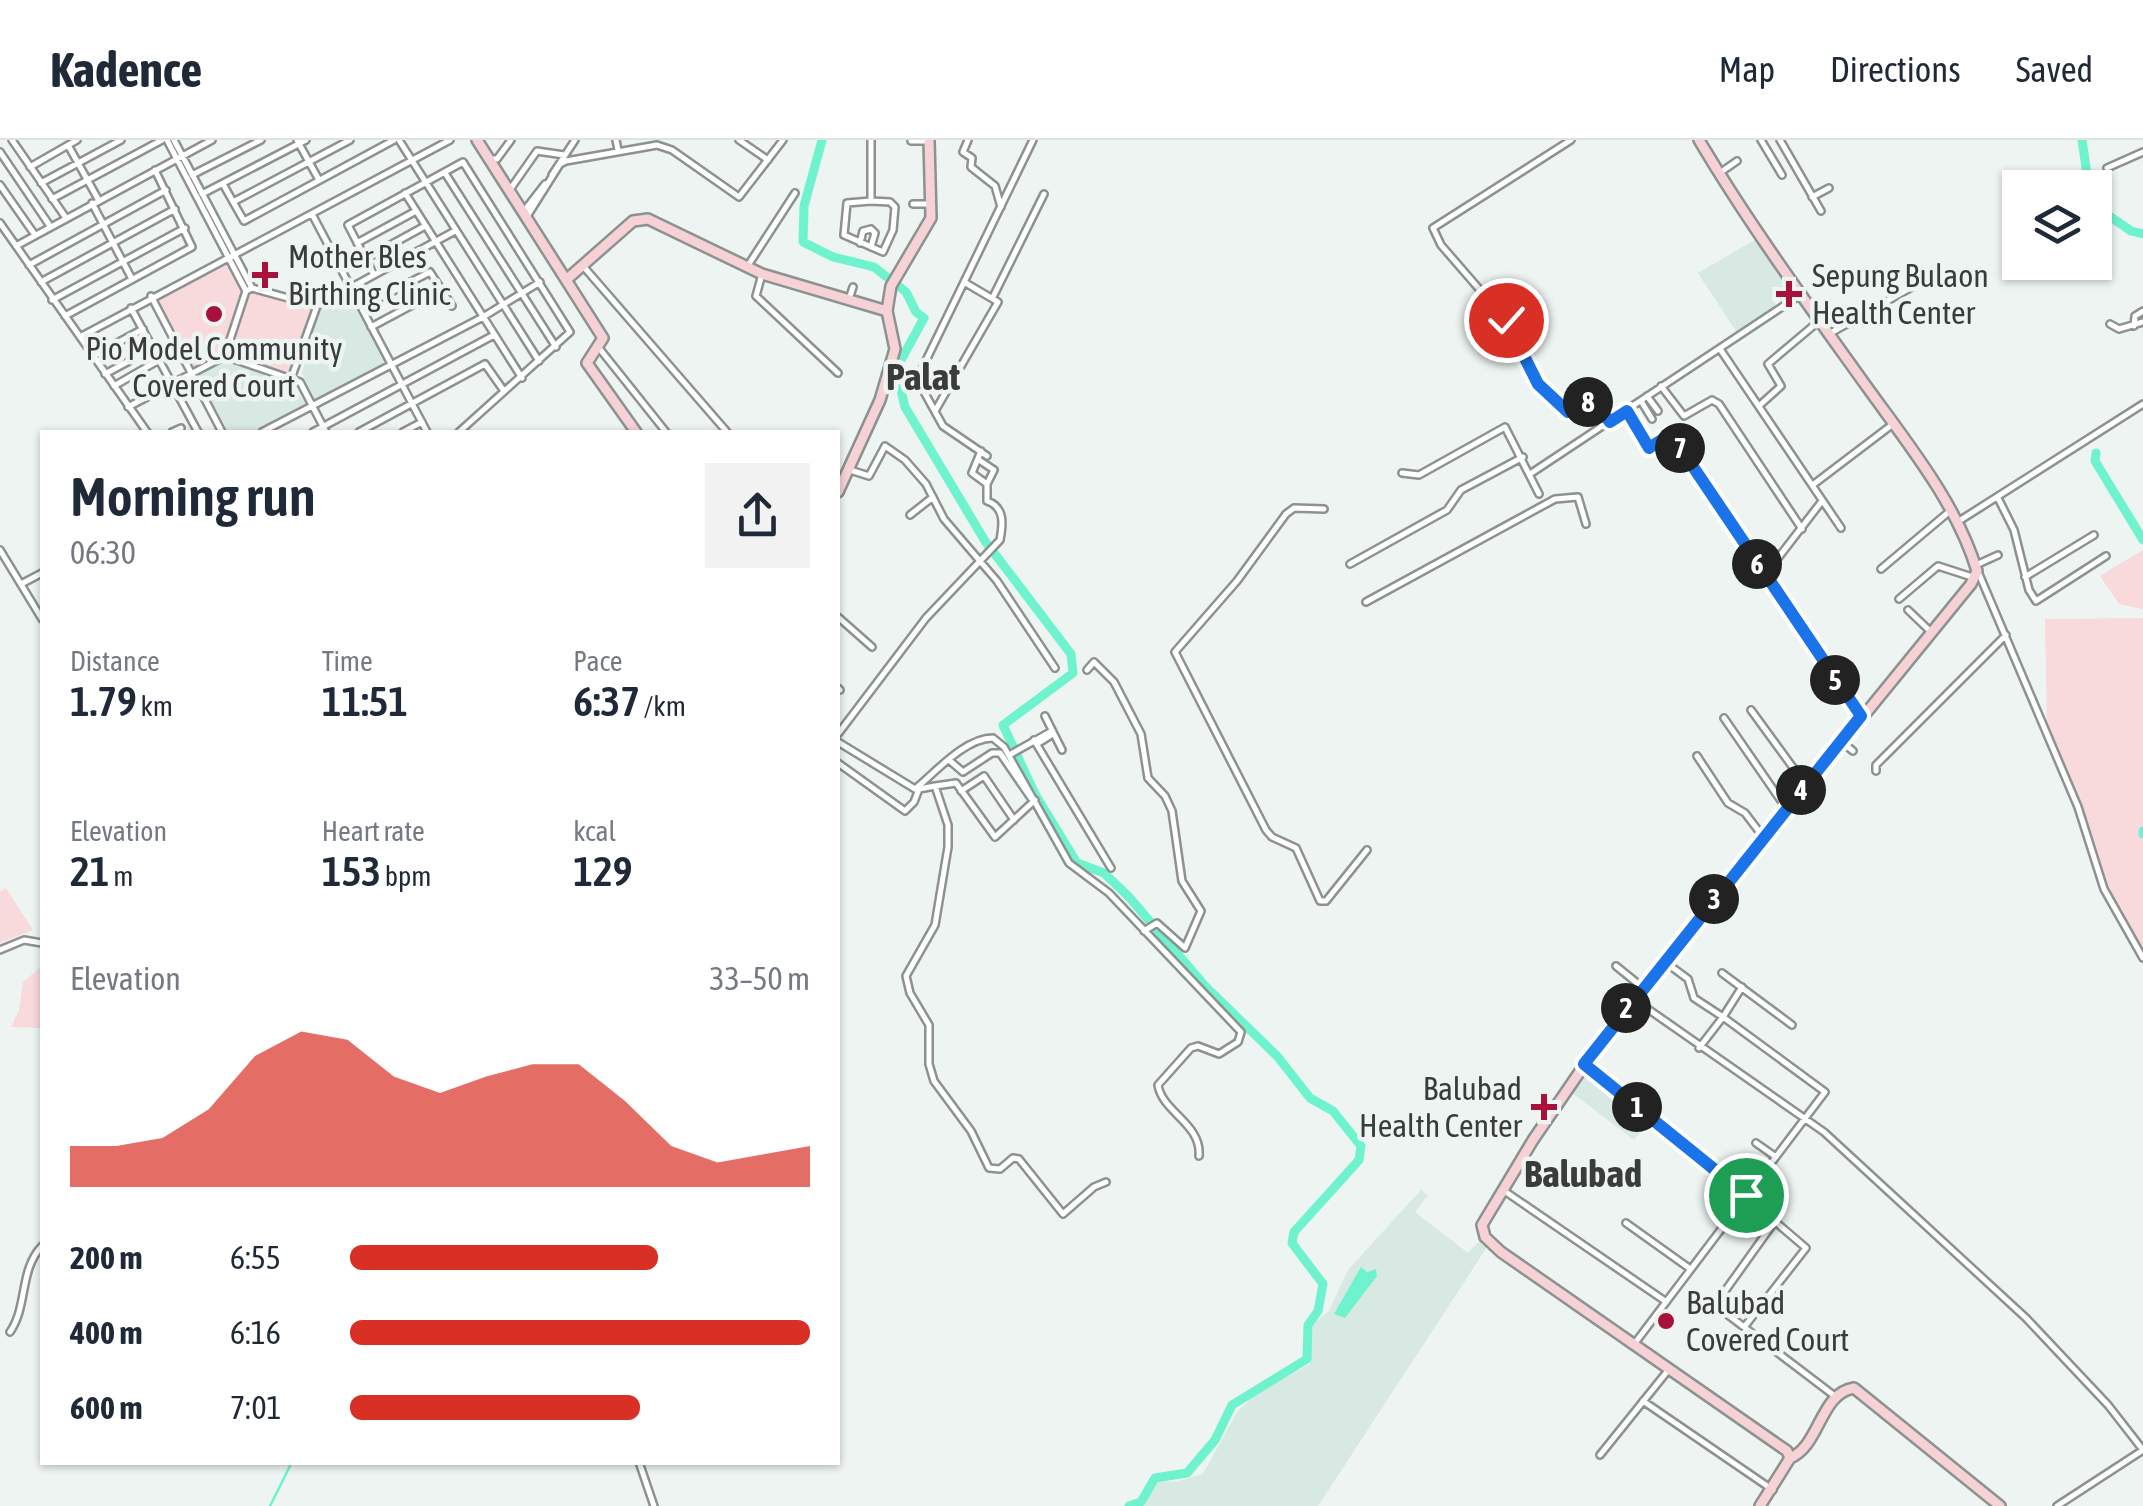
<!DOCTYPE html>
<html lang="en">
<head>
<meta charset="utf-8">
<style>
  :root { --surface:#fff; --page:#f2f2f3; --text:#1f2937; --muted:#747a83; --line:#e0e1e3; --accent:#d93025 }
  body { margin:0; font-family:"Asap Condensed",sans-serif; background:var(--page); color:var(--text); height:100vh; display:flex; flex-direction:column; font-size:38px; white-space:nowrap }
  * { box-sizing:border-box; margin:0 }
  p { font-size:32px; color:var(--muted) }
  .icon { flex:none; width:55px; height:55px; fill:none; stroke:currentColor; stroke-width:2; stroke-linecap:round; stroke-linejoin:round }
  .map { position:relative; flex:1; overflow:hidden }
  .panel { position:absolute; left:40px; top:290px; width:800px; height:1035px; display:flex; flex-direction:column; background:var(--surface); border-radius:0px; box-shadow:0 2px 8px #0004 }
  .panel>* { flex:none }
  .buttons { position:absolute; left:2002px; top:30px; display:grid; gap:20px }
  .buttons a { display:grid; place-items:center; width:110px; height:110px; border-radius:0px; background:var(--surface); box-shadow:0 2px 8px #0004; font-size:50px }
  .pin { position:absolute; display:grid; place-items:center; width:85px; height:85px; color:#fff; margin:-42px; border:5px solid #fff; border-radius:50%; box-shadow:0 2px 10px #0007 }
  .km { position:absolute; width:50px; height:50px; margin:-25px; border-radius:50%; background:#222; color:#fff; font-size:28px; line-height:50px; text-align:center }
  .round { display:grid; place-items:center; flex:none; width:105px; height:105px; border-radius:0px; background:var(--page) }
  .overview { display:flex; align-items:center; justify-content:space-between; height:170px; padding:0 30px }
  h1 { font-size:55px; font-weight:600; line-height:75px }
  .stats { display:grid; grid-template-columns:repeat(3,1fr); gap:15px; height:170px; padding:10px 30px }
  .stats div { display:grid; align-content:center }
  .stats b { font-size:42px; font-weight:600 }
  .stats small { font-size:28px; font-weight:400 }
  .stats p { font-size:28px }
  .chart { height:280px; padding:20px 30px }
  .chart p { display:flex; justify-content:space-between }
  .chart svg { width:100%; height:180px; margin-top:10px; fill:var(--accent); opacity:.7 }
  ul { padding:0 30px; list-style:none; font-size:32px }
  li { display:grid; grid-template-columns:160px 120px 1fr; align-items:center; height:75px }
  li i { height:25px; border-radius:12px; background:var(--accent) }
  header { display:flex; align-items:center; gap:60px; box-sizing:border-box; height:140px; padding:0 50px; background:var(--surface); border-bottom:2px solid var(--line) }
  header strong { font-size:48px }
  nav { display:flex; gap:55px; margin-inline-start:auto; font-size:35px }
  .map>svg:first-child { display:block }
  .built { fill:#d8e8e2 }
  .green { fill:#f9dadc }
  .water { fill:#6ef3ce }
  .lines { fill:none; stroke-linecap:round; stroke-linejoin:round }
  .stream { stroke:#6ef3ce; stroke-width:2.5 }
  .river { stroke:#6ef3ce; stroke-width:9 }
  .street-casing { stroke:#8b9290; stroke-width:10 }
  .secondary-casing { stroke:#8b9290; stroke-width:14 }
  .street { stroke:#fff; stroke-width:5 }
  .secondary { stroke:#f6d2d7; stroke-width:9 }
  .route-casing { stroke:#fff; stroke-width:20 }
  .route { stroke:#1a73e8; stroke-width:12 }
  .poi-dot { fill:#a8113b; stroke:#edf4f2; stroke-width:4 }
  .labels { text-anchor:middle; stroke-width:9; stroke-linejoin:round; paint-order:stroke }
  .poi-label { font-size:32px; fill:#393c3b; stroke:#edf4f2; text-anchor:start }
  .quarter-label { font-size:38px; font-weight:bold; fill:#393c3b; stroke:#edf4f2 }
</style>
</head>
<body>
<header>
<strong>Kadence</strong>
<nav><a>Map</a><a>Directions</a><a>Saved</a></nav>
</header>
<div class="map">
<svg width="2143" height="1366" viewBox="0 0 2143 1366">
  <rect width="100%" height="100%" fill="#edf4f2"/>
  <!-- built -->
  <path class="built" d="M1756 99 1792 148 1774 161 1776 166 1736 191 1698 133Z
    M347 153 386 223 315 261 302 233 316 182 322 167Z
    M220 220 287 238 307 265 253 292H228L196 233Z
    M1585 926 1651 978 1634 1000 1567 949Z
    M1421 1050 1428 1055 1415 1072 1468 1113 1482 1098 1489 1104 1318 1366H1143L1159 1341 1176 1342 1203 1334 1237 1272 1255 1255 1310 1224 1313 1184 1329 1171 1348 1130Z"/>
  <!-- green -->
  <path class="green" d="M230 117 246 150 252 148 317 166 292 236 225 216 190 231 151 156Z
    M2143 410V469L2119 464 2100 436Z
    M2143 478V815L2106 750 2082 676 2047 591 2045 479Z
    M6 748 33 790 0 803V752Z
    M42 826V888L11 887 19 870 23 842Z"/>
  <!-- water -->
  <path class="water" d="M1361 1127 1367 1132 1376 1129 1377 1136 1345 1178 1334 1174Z"/>
  <g class="lines">
    <!-- stream -->
    <path class="stream" d="M270 1366 292 1322"/>
    <!-- river -->
    <path class="river" d="M822 0 804 66 803 102 833 117 874 127 906 152 916 172 924 178 896 229 905 267 985 401 1071 514 1073 533 1003 585 1035 654 1077 723 1104 733 1129 757 1204 845 1277 916 1310 958 1333 971 1361 1006 1359 1020 1294 1092 1292 1103 1323 1144 1318 1171 1308 1185 1307 1219 1232 1265 1215 1300 1187 1333 1155 1338 1141 1362 1129 1366
      M2082 0 2089 48
      M2095 66 2131 91 2143 94
      M2096 313 2095 321 2143 400
      M2143 691V694"/>
    <!-- street casing -->
    <g class="street-casing">
      <path id="street" d="M12 0 66 78
        M167 0 246 151
        M174 0 252 148
        M297 0 319 40
        M399 0 539 221
        M616 0 618 10
        M739 0 768 20
        M968 0 963 12 972 18 971 27 995 46 1001 67
        M1571 0 1433 88 1441 105 1506 180 1538 244 1568 272 1593 260 1610 282
        M1761 0 1782 35
        M1780 0 1821 71
        M911 1H928
        M68 5 98 59
        M0 12 50 86
        M490 19H497L511 0
        M30 27 77 0
        M2107 28 2143 12
        M1721 32 1737 21
        M445 33 556 207
        M192 35 261 0
        M552 35 575 0
        M41 43 121 0
        M223 44 244 81 394 0
        M0 45 35 95
        M509 51 537 11 564 15
        M405 53 522 238
        M202 54 306 0
        M1812 57 1829 48
        M52 59 162 0
        M871 61 890 62 895 67 893 90 883 112 844 95 847 63Z
        M871 61V0
        M233 62 350 0
        M92 63 132 139
        M913 64H929
        M524 71 545 44
        M312 74 427 292
        M526 78 560 24 566 21 657 5 672 10 739 57 783 0
        M0 83 147 292
        M357 103 416 71
        M860 103 863 91 871 89 875 93 871 107
        M16 106 212 0
        M365 119 425 86
        M29 125 166 50
        M583 126 727 292
        M747 127 795 53
        M762 134 756 156 838 233
        M374 135 348 85 463 22 570 192 459 292
        M41 142 175 69
        M151 156 222 292
        M993 157 1044 54
        M849 159 853 147
        M52 160 185 88
        M362 167 430 132 452 166
        M131 168 198 292
        M65 176 192 107 155 30
        M2110 184 2119 189 2143 182
        M2134 186 2135 176 2143 171
        M371 187 442 149
        M1829 194 1917 144
        M80 197 450 0
        M599 208 666 292
        M1720 209 1841 388
        M225 215 246 151 252 148 317 166
        M93 216 143 189
        M890 230 917 239 943 286 987 316
        M105 234 129 221
        M292 236 317 166 455 91
        M917 239 1033 0
        M114 246 159 220
        M1661 246 1684 276 1712 260 1719 264 1802 389
        M1647 256 1658 271
        M1641 261 1652 279
        M1760 265 1781 246 1768 224 1819 181
        M128 267 225 216 300 242 326 292
        M935 271 998 162 964 142
        M1627 271 1649 308 1671 293 1861 576
        M172 292 181 288
        M262 292 483 177 540 142
        M313 292 494 195
        M359 292 485 224 504 251
        M403 292 422 282
        M979 320 994 330 987 344 972 333 981 311
        M850 330 869 336 885 306 905 320 926 344 944 379 997 441 1055 528
        M1402 333 1419 335 1505 287 1539 354
        M1530 334 1800 155
        M1814 344 1893 284
        M1998 358 2014 390 2029 450 2036 461 2106 416
        M1324 369 1294 368 1286 374 1237 441 1175 512 1266 690 1272 697 1296 708 1320 761H1326L1367 710
        M910 375 933 357
        M1959 381 2143 264
        M0 410 42 479
        M1350 424 1447 370 1461 350 1523 317
        M1976 425 1998 415
        M1881 429 1950 371
        M1979 434 2078 667 2104 749 2143 818
        M1765 435 1822 361
        M2025 437 2094 395
        M23 443 42 433
        M1899 459 1938 426 1972 437
        M1366 462 1555 359 1578 357 1586 384
        M1908 470 1931 492
        M838 477 872 507
        M1087 530 1094 522 1114 542 1141 594 1148 638 1165 656 1172 671 1182 741 1201 771 1185 808 1157 783 1144 791
        M838 548 840 550
        M1751 570 1805 644
        M1045 576 1062 610
        M1724 578 1786 668
        M838 594 926 478 1000 400C1003 384 1005 367 987 361V344
        M1034 600 1111 728
        M838 602 915 649C934 634 964 598 993 598L1004 607 1069 723 1109 753 1241 892 1238 902 1219 914 1198 906 1191 908 1158 945C1162 972 1202 984 1199 1016
        M1843 603 1853 611
        M1037 604 1053 594
        M1011 614 1052 591
        M1697 616 1728 663 1745 673 1764 698
        M949 620 963 632 992 613H1000L1031 658
        M838 623 905 671 914 662 919 649 935 646 948 685V707L935 785 906 836 910 853 929 885V924L934 941 971 991 989 1028 1000 1029 1013 1018 1019 1019 1063 1074 1094 1047 1106 1042
        M1876 631V625L2006 495
        M935 646 956 643 995 697 1035 660
        M961 651 984 636 1014 680
        M0 810 24 800 42 803
        M1665 822 1688 839 1694 858 1723 877 1699 908
        M1616 826 1642 847
        M1722 833 1792 885
        M1635 860 1824 992 2026 1178 2108 1265 2143 1310
        M1584 925 1746 1055
        M1756 1003 1776 1017
        M1503 1050 1665 1161
        M1745 1056 1806 1108 1745 1186
        M1775 1081 1715 1165 1836 1257
        M1626 1083 1689 1128
        M10 1192C28 1166 19 1130 42 1106
        M1635 1203 1825 952 1723 877 1742 847
        M1643 1261 1773 1350
        M1600 1315 1670 1228
        M639 1322 654 1366
        M2057 1366 2143 1310"/>
    </g>
    <!-- secondary casing -->
    <g class="secondary-casing">
      <path id="secondary" d="M477 0 603 198 587 223 636 292
        M1699 0C1750 86 1809 166 1867 247 1908 304 1957 364 1977 431L1971 444 1609 889 1533 1000 1482 1085 1485 1097 1501 1112 1787 1311 1790 1318
        M566 140 633 81 648 79 762 134 887 171
        M838 352 880 260 895 209 887 171 891 146 931 78 929 0
        M1790 1318C1820 1306 1820 1253 1854 1248L2000 1366
        M1760 1366 1790 1318"/>
    </g>
    <!-- street -->
    <use href="#street" class="street"/>
    <!-- secondary -->
    <use href="#secondary" class="secondary"/>
  </g>
  <g class="lines">
    <!-- route casing -->
    <g class="route-casing">
      <path id="route" d="M1506 180 1538 244 1568 272 1593 260 1610 282 1627 271 1649 308 1671 294 1861 576 1584 924 1746 1055"/>
    </g>
    <!-- route -->
    <use href="#route" class="route"/>
  </g>
  <!-- markers -->
  <g class="poi-dot">
    <path d="M260 120h10v10h10v10h-10v10h-10v-10h-10v-10h10z"/>
    <path d="M1784 139h10v10h10v10h-10v10h-10v-10h-10v-10h10z"/>
    <circle cx="214" cy="174" r="10"/>
    <path d="M1539 952h10v10h10v10h-10v10h-10v-10h-10v-10h10z"/>
    <circle cx="1666" cy="1181" r="10"/>
  </g>
  <g class="labels">
    <!-- poi labels -->
    <g class="poi-label">
      <text x="288" y="128">Mother Bles<tspan x="288" dy="37">Birthing Clinic</tspan></text>
      <text x="1812" y="147">Sepung Bulaon<tspan x="1812" dy="37">Health Center</tspan></text>
      <text x="214" y="220" text-anchor="middle">Pio Model Community<tspan x="214" dy="37">Covered Court</tspan></text>
      <text x="1522" y="960" text-anchor="end">Balubad<tspan x="1522" dy="37">Health Center</tspan></text>
      <text x="1686" y="1174">Balubad<tspan x="1686" dy="37">Covered Court</tspan></text>
    </g>
    <!-- quarter labels -->
    <g class="quarter-label">
      <text x="923" y="250">Palat</text>
      <text x="1583" y="1047">Balubad</text>
    </g>
  </g>
</svg>
<div class="buttons">
<a><svg class="icon" aria-label="layers" viewBox="0 0 24 24"><path d="M12 4l9 5-9 5-9-5zM3 14l9 5 9-5"/></svg></a>
</div>
<div class="pin" style="left:1746px;top:1055px;background:#1e9e55"><svg class="icon" aria-label="arrive" viewBox="0 0 24 24"><path d="M6 21V4h12l-3 4 3 4H6"/></svg></div>
<div class="pin" style="left:1506px;top:180px;background:#d93025"><svg class="icon" aria-label="check" viewBox="0 0 24 24"><path d="M5 12l5 5 9-10"/></svg></div>
<b class="km" style="left:1637px;top:967px">1</b>
<b class="km" style="left:1626px;top:868px">2</b>
<b class="km" style="left:1714px;top:759px">3</b>
<b class="km" style="left:1801px;top:650px">4</b>
<b class="km" style="left:1835px;top:540px">5</b>
<b class="km" style="left:1757px;top:424px">6</b>
<b class="km" style="left:1680px;top:308px">7</b>
<b class="km" style="left:1588px;top:262px">8</b>
<section class="panel">
<div class="overview"><div><h1>Morning run</h1><p>06:30</p></div><a class="round"><svg class="icon" aria-label="share" viewBox="0 0 24 24"><path d="M12 15V3M7 8l5-5 5 5M5 13v7h14v-7"/></svg></a></div>
<div class="stats">
<div><p>Distance</p><b>1.79<small> km</small></b></div>
<div><p>Time</p><b>11:51</b></div>
<div><p>Pace</p><b>6:37<small> /km</small></b></div>
</div>
<div class="stats">
<div><p>Elevation</p><b>21<small> m</small></b></div>
<div><p>Heart rate</p><b>153<small> bpm</small></b></div>
<div><p>kcal</p><b>129</b></div>
</div>
<div class="chart"><p><span>Elevation</span>33–50 m</p>
<svg viewBox="0 0 160 44" preserveAspectRatio="none"><path d="M0 44V34L10 34L20 32L30 25L40 12L50 6L60 8L70 17L80 21L90 17L100 14L110 14L120 23L130 34L140 38L150 36L160 34V44z"/></svg>
</div>
<ul>
<li><b>200 m</b>6:55<i style="width:67%"></i></li>
<li><b>400 m</b>6:16<i style="width:100%"></i></li>
<li><b>600 m</b>7:01<i style="width:63%"></i></li>
</ul>
</section>
</div>
</body>
</html>
